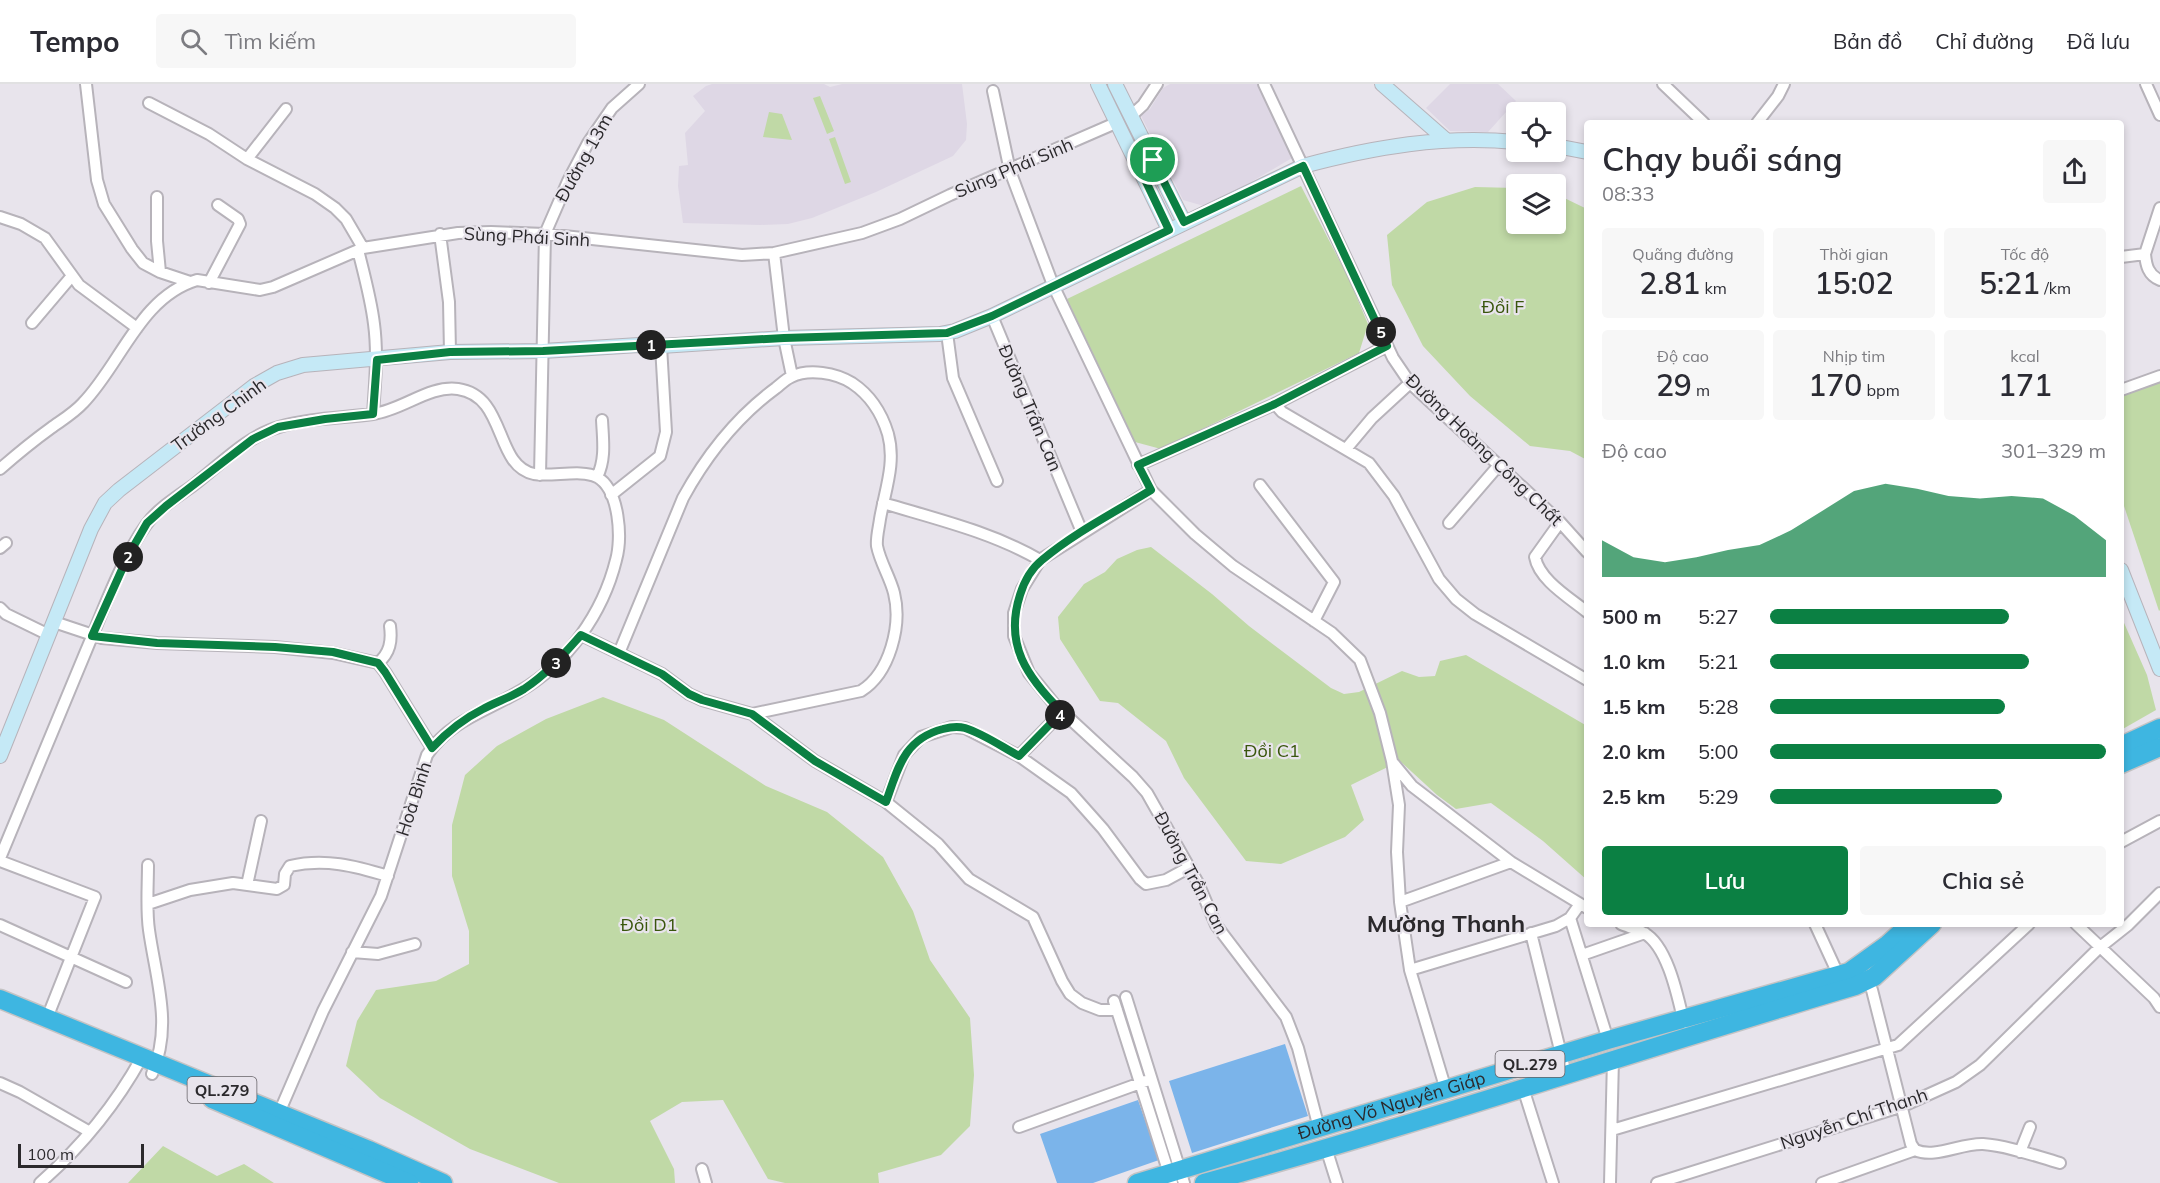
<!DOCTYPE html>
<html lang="vi">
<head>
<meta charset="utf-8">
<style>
  :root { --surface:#fff; --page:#f7f7f7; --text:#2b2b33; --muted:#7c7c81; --line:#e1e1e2; --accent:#0b8043 }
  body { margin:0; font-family:Mulish,sans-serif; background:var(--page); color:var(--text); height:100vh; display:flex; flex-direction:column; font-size:22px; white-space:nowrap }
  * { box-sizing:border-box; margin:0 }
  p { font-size:20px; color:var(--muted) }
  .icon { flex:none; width:33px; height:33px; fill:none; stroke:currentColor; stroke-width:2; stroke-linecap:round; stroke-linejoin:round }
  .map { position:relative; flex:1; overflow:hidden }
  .details { position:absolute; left:1584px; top:36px; width:540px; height:807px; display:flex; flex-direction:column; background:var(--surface); border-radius:6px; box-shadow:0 3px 9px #0003 }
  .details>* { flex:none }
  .fabs { position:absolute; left:1506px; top:18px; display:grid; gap:12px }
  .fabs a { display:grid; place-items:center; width:60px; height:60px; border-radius:6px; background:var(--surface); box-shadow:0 3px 9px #0003; font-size:30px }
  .scale { position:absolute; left:18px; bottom:15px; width:126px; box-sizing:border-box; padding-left:6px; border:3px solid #2b292c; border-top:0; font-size:16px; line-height:21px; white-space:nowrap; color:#2b292c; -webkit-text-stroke:4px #e8e4ec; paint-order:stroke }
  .pin { position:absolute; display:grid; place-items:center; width:51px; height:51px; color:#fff; margin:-26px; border:3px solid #fff; border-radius:50%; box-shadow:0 2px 6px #0007 }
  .km { position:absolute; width:30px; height:30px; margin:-15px; border-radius:50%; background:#222; color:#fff; font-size:16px; line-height:30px; text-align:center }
  .round { display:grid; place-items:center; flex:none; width:63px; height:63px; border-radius:6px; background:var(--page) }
  .overview { display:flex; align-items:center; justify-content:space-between; height:102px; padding:0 18px }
  h1 { font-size:33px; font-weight:600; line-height:45px }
  .stats { display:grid; grid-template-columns:repeat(3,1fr); gap:9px; height:102px; padding:6px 18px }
  .stats div { display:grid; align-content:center; border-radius:6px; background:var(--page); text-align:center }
  .stats b { font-size:30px; font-weight:600 }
  .stats small { font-size:16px; font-weight:400 }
  .stats p { font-size:16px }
  .chart { height:168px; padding:12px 18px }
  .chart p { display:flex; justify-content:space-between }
  .chart svg { width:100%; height:108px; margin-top:6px; fill:var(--accent); opacity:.7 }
  .primary-button { display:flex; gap:12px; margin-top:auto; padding:12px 18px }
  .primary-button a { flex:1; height:69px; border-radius:6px; background:var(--accent); color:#fff; font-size:24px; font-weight:600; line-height:69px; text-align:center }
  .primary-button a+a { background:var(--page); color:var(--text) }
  ul { padding:0 18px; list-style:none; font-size:20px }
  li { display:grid; grid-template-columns:96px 72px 1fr; align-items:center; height:45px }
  li i { height:15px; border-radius:8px; background:var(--accent) }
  header { display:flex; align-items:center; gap:36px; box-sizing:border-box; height:84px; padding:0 30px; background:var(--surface); border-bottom:2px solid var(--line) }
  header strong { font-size:28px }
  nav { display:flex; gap:33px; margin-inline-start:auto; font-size:21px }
  .search { width:420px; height:54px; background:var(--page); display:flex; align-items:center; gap:15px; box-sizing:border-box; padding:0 21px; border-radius:6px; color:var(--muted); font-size:22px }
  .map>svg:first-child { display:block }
  .built { fill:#ded7e5 }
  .green { fill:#c0d9a6 }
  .water { fill:#7bb4ea }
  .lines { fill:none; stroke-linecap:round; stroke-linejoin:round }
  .street-casing { stroke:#b7b3ba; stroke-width:14 }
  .secondary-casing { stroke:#b7b3ba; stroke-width:16 }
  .highway-casing { stroke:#c4c3c4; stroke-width:21 }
  .street { stroke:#fff; stroke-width:10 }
  .secondary { stroke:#c5e9f6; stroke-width:14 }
  .highway { stroke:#3eb6e1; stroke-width:18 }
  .route-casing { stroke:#fff; stroke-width:12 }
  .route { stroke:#0b8043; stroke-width:8 }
  .labels { text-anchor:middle; stroke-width:4.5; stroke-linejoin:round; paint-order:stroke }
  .shield { fill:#e8e4ec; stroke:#646166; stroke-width:1.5 }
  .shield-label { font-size:16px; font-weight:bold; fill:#2b292c }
  .street-label { font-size:18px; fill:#2b292c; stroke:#e8e4ec }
  .park-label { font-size:18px; fill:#39560c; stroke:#e8e4ec }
  .district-label { font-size:24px; font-weight:bold; fill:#2b292c; stroke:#e8e4ec }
</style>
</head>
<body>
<header>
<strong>Tempo</strong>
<div class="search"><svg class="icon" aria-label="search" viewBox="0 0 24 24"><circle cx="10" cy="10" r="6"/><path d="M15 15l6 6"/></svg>Tìm kiếm</div>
<nav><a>Bản đồ</a><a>Chỉ đường</a><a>Đã lưu</a></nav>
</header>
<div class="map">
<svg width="2160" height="1099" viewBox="0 0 2160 1099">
  <rect width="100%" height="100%" fill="#e8e4ec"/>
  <!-- built -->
  <path class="built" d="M712 0H824L830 3 842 0H962L967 40 966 56 953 72 876 108 812 134 788 140 760 141 683 139 678 102 679 82 688 81 685 49 705 27 693 12 706 2Z
    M1170 0H1257L1292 74 1251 98 1204 122 1183 116 1141 32 1150 25 1163 4Z
    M1450 0H1498L1516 17 1488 48 1450 47 1426 24Z"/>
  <!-- green -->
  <path class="green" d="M820 12 834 47 827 50 813 14Z
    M769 28 782 30 792 56 763 53Z
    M835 53 851 98 845 100 829 55Z
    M1301 102 1349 195 1368 240 1359 269 1161 365 1135 358 1067 215Z
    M1475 103 1516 104V140H1556V110L1587 125V376L1570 367 1530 362 1470 312 1423 262 1392 201 1387 151 1427 118Z
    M2160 295V526L2159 527 2121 413V308Z
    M1151 463 1212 510 1249 542 1331 604 1344 610 1359 608 1402 587 1419 593 1435 592 1440 577 1466 571 1587 642V796L1543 757 1491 719 1456 725 1437 711 1400 677 1351 701 1364 736 1345 753 1281 780 1246 777 1184 694 1166 657 1118 619 1100 617 1060 555 1058 533 1084 500 1105 488 1117 475 1137 466Z
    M2121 532 2147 591 2156 626 2121 646Z
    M603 613 664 636 766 702 827 728 883 773 913 827 930 876 970 934 974 991 970 1042 941 1071 878 1089 879 1099H785L768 1095 723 1016 682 1018 650 1037 674 1085 675 1099H559L470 1065 380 1014 346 982 357 937 376 906 436 897 469 880V847L452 792V741L465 691 497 662 546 635Z
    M163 1062 217 1092 244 1080 274 1099H128Z"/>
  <!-- water -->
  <path class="water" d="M1285 960 1308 1032 1192 1069 1169 997Z
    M1138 1016 1159 1076 1093 1099H1057L1040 1050Z"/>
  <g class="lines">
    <!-- street casing -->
    <g class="street-casing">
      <path id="street" d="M86 0 97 96 104 120 132 165 143 179 160 188 190 198
        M1264 0 1393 274 1410 299 1560 438 1587 468
        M1663 0 1704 39
        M2146 0 2160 31
        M993 7 1010 87 1053 201 1151 406 1195 450 1233 482 1332 549 1360 576 1380 629 1392 677 1399 721 1397 768 1400 818 1410 886 1446 1006
        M149 19 209 50 247 75 315 110 335 124 346 135 363 164
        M1132 31 1143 21 1157 0
        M1757 39 1778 12 1784 0
        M247 75 286 25
        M157 113V157L160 188
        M0 133 21 140 45 154 79 201 137 244
        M440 150 449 218 450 268
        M358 166C364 190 371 215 374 240 378 270 375 300 373 330
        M774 169 784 254 792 292
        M2145 170C2146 181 2148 191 2160 196
        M2121 173 2145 170 2160 124
        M209 199 240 140 238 135 218 121
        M992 232 1082 448
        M32 239 71 193
        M947 249 953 294 997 397
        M2121 306 2160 292
        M1275 320 1282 328 1369 379 1394 412 1439 495 1456 515 1475 530 1587 596
        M1346 365 1372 334 1410 299
        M1138 381 1275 320 1387 262
        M0 385C16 371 33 357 51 344 62 336 74 329 83 319 121 280 140 213 197 196L260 206 273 203 363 164 458 149 491 148 545 150 742 171 774 169 862 149 900 135 950 111 1118 38
        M540 391 545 150 568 97 588 59 612 24 639 0
        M597 393C606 375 603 356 602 336
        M1260 401 1334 498 1314 537
        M1151 406 1040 476 1022 505 1014 529V552L1029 589 1055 621 1133 693 1147 709 1198 799 1216 841 1286 933 1298 964 1319 1044
        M611 411 660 372 666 348 661 262
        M883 419C936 435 992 448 1040 476
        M1560 438 1535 473C1539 496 1570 514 1587 528
        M1449 439 1499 381
        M0 464 6 459
        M0 524 6 530 49 551
        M54 538 102 554 157 559 275 563 333 569 378 579 385 588 432 664
        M581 551 662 590 689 610 702 616 752 630 815 677 886 718 938 760 969 795 1033 833 1062 897 1070 910 1082 919 1100 926H1117
        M619 569 683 414C706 372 738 332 776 304 781 300 786 295 791 293 809 284 836 289 852 299 870 311 882 330 888 350 896 379 885 406 880 435 879 443 876 454 877 462 880 478 890 493 894 509 902 541 890 589 861 607L752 630
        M378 579C390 569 392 557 390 542
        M1019 672 1062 628
        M1394 680 1412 702 1511 778 1587 824
        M886 718 904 671 921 653 952 643 965 644 1019 672 1071 709 1103 745 1140 795 1146 800 1166 796 1190 783
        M2121 758 2160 737
        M0 774C29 705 57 636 86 567 102 529 122 474 146 441 158 424 179 412 195 400 221 380 247 352 279 343 309 334 342 334 373 330 403 326 429 301 458 305 507 312 494 382 534 390 552 393 582 385 597 393 620 406 622 455 616 476 603 529 567 580 520 607 487 627 450 636 427 671L381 812 323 927 279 1029
        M0 777 95 813 47 934
        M148 781C148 802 146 825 149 846 156 896 173 941 152 990
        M247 801 261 737
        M1400 818 1511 778
        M148 820 190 806 233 799 277 805 284 801 285 790 290 782C325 774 355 782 388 792
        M1570 834 1608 956
        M1621 840C1628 843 1637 845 1644 849 1668 862 1678 914 1684 939
        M1815 840 1838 890
        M2076 840 2154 914 2160 923
        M0 841 126 898
        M1531 849 1566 990
        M352 868 378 870 415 860
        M1582 871 1645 849
        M1410 886 1556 842 1570 834 1580 820
        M1867 896 1872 906 1911 1060 1915 1066C1935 1075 1961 1059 1983 1060 2009 1062 2035 1072 2060 1079
        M1126 913 1184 1099
        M1114 917 1172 1099
        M0 999 20 1008 90 1048
        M1523 1004 1553 1099
        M1019 1043 1146 997
        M1612 1046 1898 961 2029 840
        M1326 1064 1337 1099
        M2020 1068 2030 1043
        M702 1085 706 1099
        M40 1099C80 1064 116 1020 142 973
        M1610 1099 1613 975
        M1657 1099 1903 1022 1956 998 1980 981 2099 864 2128 841 2160 809
        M1822 1099 1915 1066"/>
    </g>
    <!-- secondary casing -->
    <g class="secondary-casing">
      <path id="secondary" d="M1098 0 1169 146
        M1115 0 1184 138
        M1382 0 1446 56
        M1556 62 1587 68
        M2121 486 2160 585
        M0 672 91 445 105 419 119 406 254 302 277 289 303 281 450 268 543 267 639 261 661 262 784 254 940 250 955 247 992 232 1303 82C1374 63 1443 51 1516 58"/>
    </g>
    <!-- highway casing -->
    <g class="highway-casing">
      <g id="highway">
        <path d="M2121 662 2160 644"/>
        <path d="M2121 680 2160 663"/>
        <path d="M0 915 369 1066 443 1099"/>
        <path d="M212 1015 409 1099"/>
        <path id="s1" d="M1137 1099 1608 956 1849 888 1888 860 1910 840"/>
        <path d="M1204 1099C1423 1039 1638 966 1855 902L1874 893 1932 840"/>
      </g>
    </g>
    <!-- street -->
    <use href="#street" class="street"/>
    <!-- secondary -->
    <use href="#secondary" class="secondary"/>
    <!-- highway -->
    <use href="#highway" class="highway"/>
  </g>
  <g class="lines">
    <!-- route casing -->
    <g class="route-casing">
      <path id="route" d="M1153 76 1184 138 1303 82 1387 262 1275 320 1138 381 1151 406C1115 428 1074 449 1042 476 1032 484 1024 498 1020 511 1004 561 1027 593 1062 628L1019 672C1002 663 984 650 965 644 958 642 950 643 943 645 904 655 898 684 886 718L815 677 752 630 702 616 689 610 662 590 581 551C563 571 547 590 524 605 511 613 496 618 483 625 463 635 447 648 432 664L385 588 378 579 333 568 275 563 157 559 92 552 128 472 147 439 166 422 253 355 278 343 325 335 373 330 377 276 450 268 543 267 784 254 947 249 992 232 1169 146 1139 83Z"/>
    </g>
    <!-- route -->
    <use href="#route" class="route"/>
  </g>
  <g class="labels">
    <!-- shield labels -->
    <g class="shield">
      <rect x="1495.5" y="967" width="69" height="26" rx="4.5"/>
      <rect x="187.5" y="993" width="69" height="26" rx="4.5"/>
    </g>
    <g class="shield-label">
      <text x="1530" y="986">QL.279</text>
      <text x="222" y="1012">QL.279</text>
    </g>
    <!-- street labels -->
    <g class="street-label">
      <text transform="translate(584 74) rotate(-61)" y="6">Đường 13m</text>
      <text transform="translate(1014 84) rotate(-23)" y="6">Sùng Phái Sinh</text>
      <text transform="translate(527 153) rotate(3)" y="6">Sùng Phái Sinh</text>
      <text transform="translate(1030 324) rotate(67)" y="6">Đường Trần Can</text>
      <text transform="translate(219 331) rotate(-36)" y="6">Trường Chinh</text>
      <text transform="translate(1484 366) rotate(44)" y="6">Đường Hoàng Công Chất</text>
      <text transform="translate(414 715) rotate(-72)" y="6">Hoà Bình</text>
      <text transform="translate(1191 789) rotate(62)" y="6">Đường Trần Can</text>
      <text dy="6" stroke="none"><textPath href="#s1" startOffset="266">Đường Võ Nguyên Giáp</textPath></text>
      <text transform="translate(1854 1035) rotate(-19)" y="6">Nguyễn Chí Thanh</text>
    </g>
    <!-- park labels -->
    <g class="park-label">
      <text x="1503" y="229">Đồi F</text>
      <text x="1272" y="673">Đồi C1</text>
      <text x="649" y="847">Đồi D1</text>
    </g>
    <!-- district labels -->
    <g class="district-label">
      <text x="1446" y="848">Mường Thanh</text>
    </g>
  </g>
</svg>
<div class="fabs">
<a><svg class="icon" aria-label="locate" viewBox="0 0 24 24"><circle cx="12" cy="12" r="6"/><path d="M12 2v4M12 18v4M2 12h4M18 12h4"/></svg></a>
<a><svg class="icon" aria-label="layers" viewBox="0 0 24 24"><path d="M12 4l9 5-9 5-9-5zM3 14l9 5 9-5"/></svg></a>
</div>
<div class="scale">100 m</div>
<div class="pin" style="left:1153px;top:76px;background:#1e9e55"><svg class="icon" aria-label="arrive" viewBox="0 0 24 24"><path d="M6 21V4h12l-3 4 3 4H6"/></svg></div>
<b class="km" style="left:651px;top:261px">1</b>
<b class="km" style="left:128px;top:473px">2</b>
<b class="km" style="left:556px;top:579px">3</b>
<b class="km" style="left:1060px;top:631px">4</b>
<b class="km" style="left:1381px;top:248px">5</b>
<section class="details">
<div class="overview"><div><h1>Chạy buổi sáng</h1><p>08:33</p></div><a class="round"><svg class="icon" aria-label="share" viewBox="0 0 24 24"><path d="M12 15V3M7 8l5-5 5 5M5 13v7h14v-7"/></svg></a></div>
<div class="stats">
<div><p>Quãng đường</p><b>2.81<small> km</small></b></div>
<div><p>Thời gian</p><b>15:02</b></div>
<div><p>Tốc độ</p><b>5:21<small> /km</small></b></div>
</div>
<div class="stats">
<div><p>Độ cao</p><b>29<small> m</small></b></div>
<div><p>Nhịp tim</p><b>170<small> bpm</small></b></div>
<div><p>kcal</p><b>171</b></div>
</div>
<div class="chart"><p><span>Độ cao</span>301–329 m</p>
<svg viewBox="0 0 160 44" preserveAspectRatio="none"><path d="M0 44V29L10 36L20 38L30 36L40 33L50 31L60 25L70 17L80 9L90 6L100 8L110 11L120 12L130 11L140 12L150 19L160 29V44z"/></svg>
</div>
<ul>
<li><b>500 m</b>5:27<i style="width:71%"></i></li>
<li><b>1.0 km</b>5:21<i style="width:77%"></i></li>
<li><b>1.5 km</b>5:28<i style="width:70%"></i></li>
<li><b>2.0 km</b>5:00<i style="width:100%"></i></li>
<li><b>2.5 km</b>5:29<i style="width:69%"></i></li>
</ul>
<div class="primary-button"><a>Lưu</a><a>Chia sẻ</a></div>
</section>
</div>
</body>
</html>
